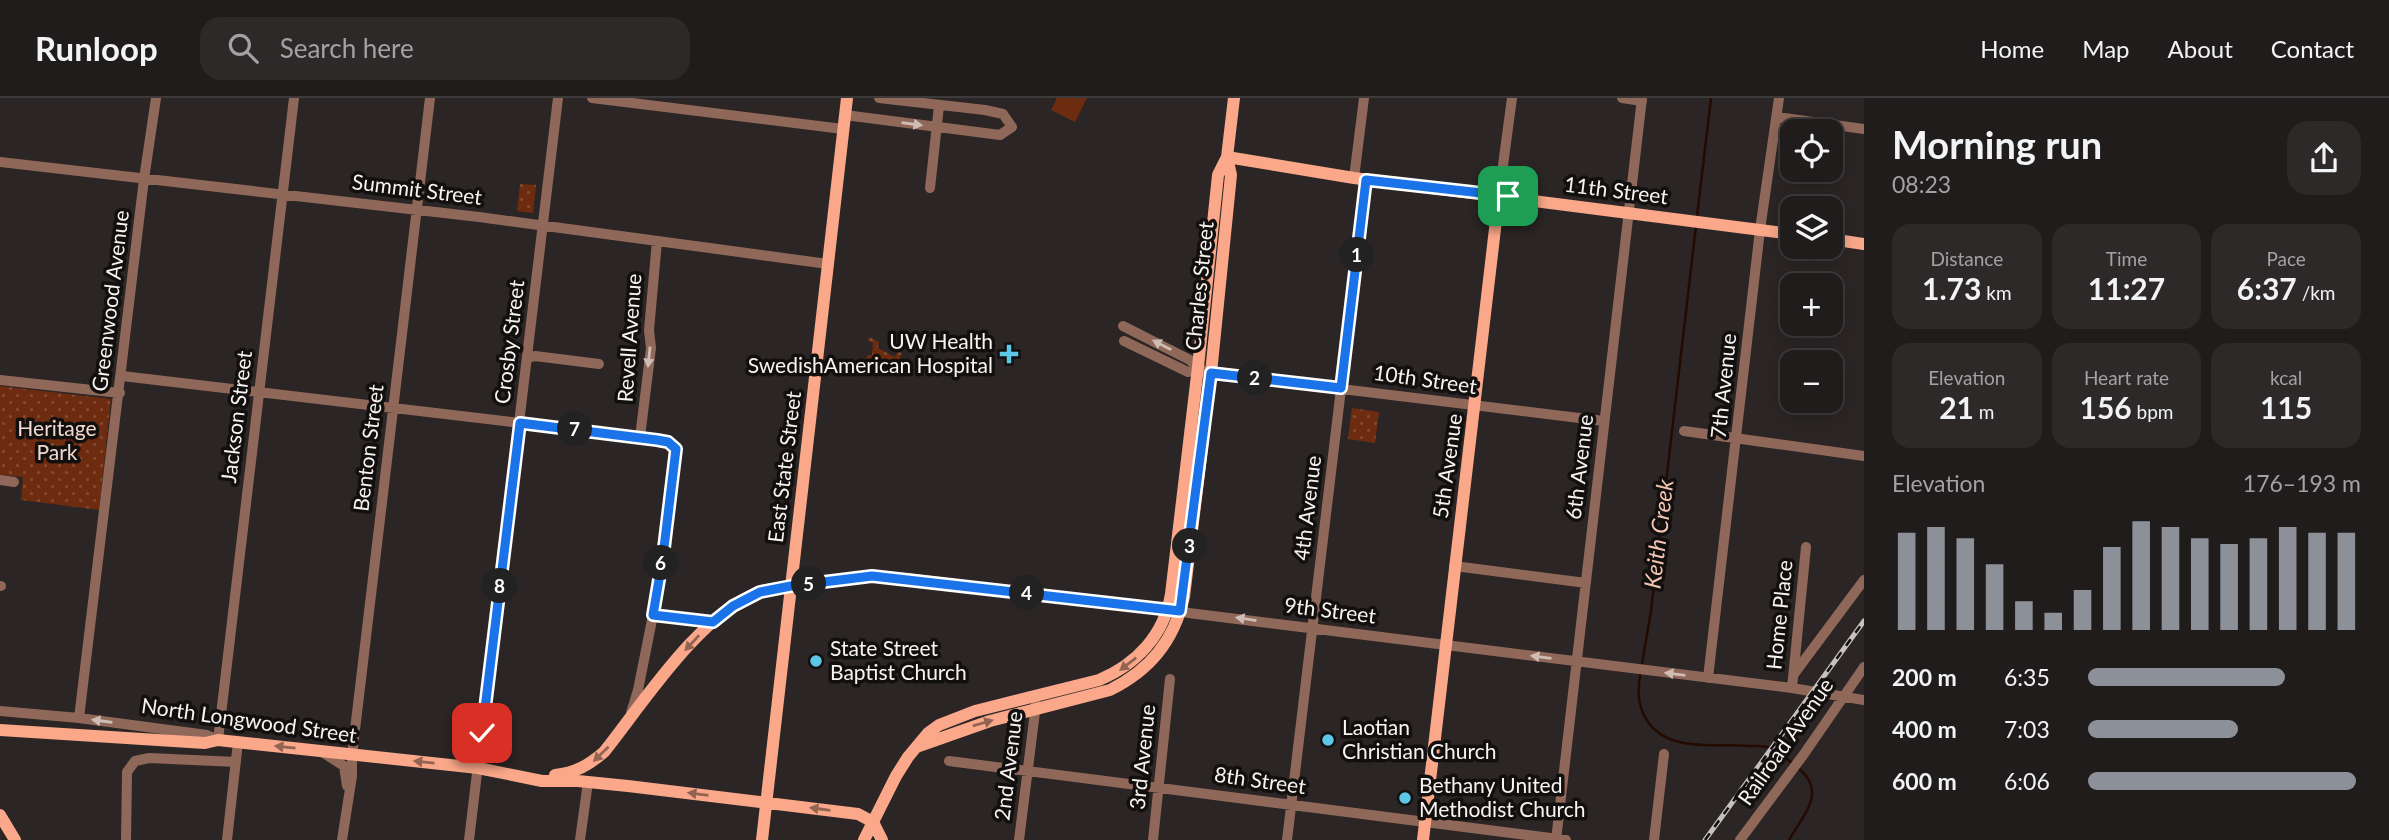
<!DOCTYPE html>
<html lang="en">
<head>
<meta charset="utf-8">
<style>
  :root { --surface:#201c1c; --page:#2d2929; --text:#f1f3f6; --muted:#a2a1a3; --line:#3d3a3b; --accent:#8c9099 }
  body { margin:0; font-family:Lato,sans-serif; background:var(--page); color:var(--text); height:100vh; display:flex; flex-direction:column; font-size:26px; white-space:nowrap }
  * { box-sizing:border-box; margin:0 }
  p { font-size:23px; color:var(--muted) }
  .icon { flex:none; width:38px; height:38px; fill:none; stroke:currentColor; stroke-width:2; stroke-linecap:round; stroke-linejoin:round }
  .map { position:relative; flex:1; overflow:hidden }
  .sheet { display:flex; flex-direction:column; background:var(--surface); width:525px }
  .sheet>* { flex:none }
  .buttons { position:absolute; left:1780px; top:21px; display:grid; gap:14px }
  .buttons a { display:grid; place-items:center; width:63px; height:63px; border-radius:14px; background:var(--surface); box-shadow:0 4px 18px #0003,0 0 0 2px var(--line); font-size:35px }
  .pin { position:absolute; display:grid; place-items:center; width:60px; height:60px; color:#fff; margin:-30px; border-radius:14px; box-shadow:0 4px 10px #0006 }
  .km { position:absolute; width:35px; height:35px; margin:-18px; border-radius:50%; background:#222; color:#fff; font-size:19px; line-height:35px; text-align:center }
  .round { display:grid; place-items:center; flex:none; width:74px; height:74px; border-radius:21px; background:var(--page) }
  .summary { display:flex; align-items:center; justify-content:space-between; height:119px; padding:0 28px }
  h1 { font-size:38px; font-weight:700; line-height:52px }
  .figures { display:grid; grid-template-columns:repeat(3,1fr); gap:10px; height:119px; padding:7px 28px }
  .figures div { display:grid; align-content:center; border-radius:18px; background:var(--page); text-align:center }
  .figures b { font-size:30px; font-weight:700 }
  .figures small { font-size:19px; font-weight:400 }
  .figures p { font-size:19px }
  .chart { height:196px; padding:14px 28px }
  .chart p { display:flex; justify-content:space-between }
  .chart svg { width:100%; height:126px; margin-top:7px; stroke:var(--accent); stroke-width:6 }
  ul { padding:0 28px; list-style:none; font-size:23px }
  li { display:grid; grid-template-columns:112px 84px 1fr; align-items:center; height:52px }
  li i { height:18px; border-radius:9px; background:var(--accent) }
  header { display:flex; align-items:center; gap:42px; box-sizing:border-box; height:98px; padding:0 35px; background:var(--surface); border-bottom:2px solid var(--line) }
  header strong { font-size:33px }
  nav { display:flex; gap:38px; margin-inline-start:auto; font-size:24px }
  .search { width:490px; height:63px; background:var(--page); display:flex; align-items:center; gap:18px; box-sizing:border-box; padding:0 24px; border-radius:21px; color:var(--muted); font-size:26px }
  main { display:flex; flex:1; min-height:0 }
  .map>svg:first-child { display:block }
  .grass { fill:#6d2b0f }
  .park { fill:url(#park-dots) }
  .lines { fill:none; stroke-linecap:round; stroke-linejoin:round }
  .stream { stroke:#250a02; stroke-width:2.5 }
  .minor { stroke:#906859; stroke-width:10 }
  .major { stroke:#faa889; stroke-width:12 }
  .rail-casing { stroke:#c5c1c0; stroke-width:5 }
  .rail { stroke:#12100f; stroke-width:2.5; stroke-dasharray:8; stroke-linecap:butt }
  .oneway { fill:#cebcb5 }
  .oneway2 { fill:#926452 }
  .route-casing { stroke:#fff; stroke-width:14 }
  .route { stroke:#1a73e8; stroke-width:9 }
  .poi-dot { fill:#5dc7e8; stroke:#12100f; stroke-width:2.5 }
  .labels { text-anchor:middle; stroke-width:7; stroke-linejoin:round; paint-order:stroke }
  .street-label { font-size:21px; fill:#f7f4f2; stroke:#12100f }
  .poi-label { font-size:21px; fill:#f7f4f2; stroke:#12100f; text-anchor:start }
  .park-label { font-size:21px; fill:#f2d9d0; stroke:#12100f }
  .water-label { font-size:23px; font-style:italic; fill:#f6c5b2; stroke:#12100f }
</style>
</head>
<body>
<header>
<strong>Runloop</strong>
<div class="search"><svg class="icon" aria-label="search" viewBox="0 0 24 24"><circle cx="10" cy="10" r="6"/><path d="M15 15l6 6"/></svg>Search here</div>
<nav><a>Home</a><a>Map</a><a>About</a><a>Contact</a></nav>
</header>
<main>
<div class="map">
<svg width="1864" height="742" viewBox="0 0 1864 742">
  <defs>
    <pattern id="park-dots" width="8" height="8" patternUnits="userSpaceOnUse" patternTransform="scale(1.75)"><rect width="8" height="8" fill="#6d2b0f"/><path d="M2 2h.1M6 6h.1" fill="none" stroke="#834a32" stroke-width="1.8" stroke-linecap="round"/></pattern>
  </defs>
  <rect width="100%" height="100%" fill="#2b2625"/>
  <!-- grass -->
  <path class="grass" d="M1057 0H1087L1075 24 1051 12Z"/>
  <!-- park -->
  <path class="park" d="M520 86 536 87 533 115 517 113Z
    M869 239 879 244 878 250 895 259 898 254 902 255 897 268H893L892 262 871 260 870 265H866L867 257H872L873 245 868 243Z
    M0 288 111 301 99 412 21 402 23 379 0 377Z
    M1352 310 1379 314 1375 345 1348 341Z"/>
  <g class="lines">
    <!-- stream -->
    <path class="stream" d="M1697 118 1711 0
      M1642 566 1651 513 1696 128
      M1641 573C1637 591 1637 609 1648 624 1670 655 1716 645 1749 648 1755 648 1764 647 1770 650 1778 653 1786 660 1792 665
      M1789 742C1804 716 1828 693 1797 669"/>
    <!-- minor -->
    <path class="minor" d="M592 0 843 31
      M1622 0 1642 3
      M845 17 1000 37 1012 29 1003 16 985 12 879 0
      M1777 19 1864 31
      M0 64 479 119 828 166
      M1354 80 1364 0
      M930 90 939 8
      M1499 97 1512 0
      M1123 228 1190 262 1198 271
      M1124 243 1188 274 1198 271 1211 275 1604 323
      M528 260 535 258 599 266
      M122 278 640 339 672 346 676 350 653 517 638 592 631 615
      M0 282 120 295
      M1684 333 1864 358
      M640 339 651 250 649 232 657 143
      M0 382 14 384
      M1454 468 1586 485
      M0 488H1
      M791 488 872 478 907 480 1792 590 1864 602
      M653 517 713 524
      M1794 576 1864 482
      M1708 580 1760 132 1779 0
      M1792 590 1806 449
      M0 613 79 620 207 637 218 642 294 0
      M79 620 144 81 156 0
      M322 654 344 668 347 688
      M949 663 1566 742
      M126 742 127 674 135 663 149 660 236 664
      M227 742 238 644
      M342 742 352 678V657L430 0
      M469 742 558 0
      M580 742 588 684
      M1019 742 1036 606
      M1153 742 1170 581
      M1287 742 1366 82
      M1556 742 1642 0
      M1654 742 1664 656
      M1740 742 1804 656 1864 569"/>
    <!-- major -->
    <path class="major" d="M1227 59 1354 80 1792 136
      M1830 141 1864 146
      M0 632 205 645 218 642 478 670 542 683H578L628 688 858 716 873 724 882 742
      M919 648 990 623 1110 592C1150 572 1174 543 1184 499L1211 275 1231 77 1227 59 1234 0
      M555 677C575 675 589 667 604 654 644 604 698 518 759 494 769 491 781 490 791 488
      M0 717 15 742
      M762 742 847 0
      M864 742 896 678 908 659 928 635 939 627 975 613 1099 582C1137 566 1164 537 1171 496L1198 269 1218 77 1227 59
      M1423 742 1499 97"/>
    <!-- rail casing -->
    <g class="rail-casing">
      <path id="rail" d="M1705 742 1864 523"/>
    </g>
    <!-- rail -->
    <use href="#rail" class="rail"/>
  </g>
  <!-- one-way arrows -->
  <defs><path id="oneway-solid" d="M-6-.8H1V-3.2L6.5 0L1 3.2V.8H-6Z" transform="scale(1.75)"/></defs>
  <g class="oneway">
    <use href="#oneway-solid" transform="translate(912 26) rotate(8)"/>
    <use href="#oneway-solid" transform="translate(1162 247) rotate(-153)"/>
    <use href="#oneway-solid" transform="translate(649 259) rotate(96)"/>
    <use href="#oneway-solid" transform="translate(1246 521) rotate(-171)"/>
    <use href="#oneway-solid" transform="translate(1541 559) rotate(-173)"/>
    <use href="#oneway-solid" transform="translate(1675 576) rotate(-173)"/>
    <use href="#oneway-solid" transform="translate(102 623) rotate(-172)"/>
  </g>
  <g class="oneway2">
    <use href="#oneway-solid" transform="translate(692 545) rotate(133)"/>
    <use href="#oneway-solid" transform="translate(1128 566) rotate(142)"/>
    <use href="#oneway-solid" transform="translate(983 625) rotate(-16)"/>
    <use href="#oneway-solid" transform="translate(285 649) rotate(-174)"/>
    <use href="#oneway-solid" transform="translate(601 656) rotate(136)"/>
    <use href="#oneway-solid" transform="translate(424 664) rotate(-174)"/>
    <use href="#oneway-solid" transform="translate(698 696) rotate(-173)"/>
    <use href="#oneway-solid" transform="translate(820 711) rotate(-172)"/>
  </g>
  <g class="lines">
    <!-- route casing -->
    <g class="route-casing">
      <path id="route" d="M482 635 520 325 657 342 668 344 676 351 663 458 653 517 713 524 733 508 760 494 791 488 872 478 1180 513 1211 275 1341 290 1366 82 1508 98"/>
    </g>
    <!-- route -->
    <use href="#route" class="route"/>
  </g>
  <!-- markers -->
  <g class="poi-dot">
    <path d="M1005.5 245.5h7v7h7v7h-7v7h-7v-7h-7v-7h7z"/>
    <circle cx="816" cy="563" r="7"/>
    <circle cx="1328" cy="642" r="7"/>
    <circle cx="1405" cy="700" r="7"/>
  </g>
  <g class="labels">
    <!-- street labels -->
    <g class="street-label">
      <text transform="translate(417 92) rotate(7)" y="7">Summit Street</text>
      <text transform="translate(1616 93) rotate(7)" y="7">11th Street</text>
      <text transform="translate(1200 188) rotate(-84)" y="7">Charles Street</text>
      <text transform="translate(111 203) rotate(-83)" y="7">Greenwood Avenue</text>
      <text transform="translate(630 240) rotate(-86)" y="7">Revell Avenue</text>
      <text transform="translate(510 244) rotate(-83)" y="7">Crosby Street</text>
      <text transform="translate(1425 282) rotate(8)" y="7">10th Street</text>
      <text transform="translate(1724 288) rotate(-84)" y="7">7th Avenue</text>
      <text transform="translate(237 319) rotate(-83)" y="7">Jackson Street</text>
      <text transform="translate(369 350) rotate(-83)" y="7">Benton Street</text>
      <text transform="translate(1448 368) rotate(-82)" y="7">5th Avenue</text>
      <text transform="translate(785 369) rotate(-83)" y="7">East State Street</text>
      <text transform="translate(1580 369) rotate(-83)" y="7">6th Avenue</text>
      <text transform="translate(1308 410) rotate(-83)" y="7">4th Avenue</text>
      <text transform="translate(1330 513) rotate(7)" y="7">9th Street</text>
      <text transform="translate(1780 517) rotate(-84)" y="7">Home Place</text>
      <text transform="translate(249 623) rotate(8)" y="7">North Longwood Street</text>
      <text transform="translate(1786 644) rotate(-55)" y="7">Railroad Avenue</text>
      <text transform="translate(1143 659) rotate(-84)" y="7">3rd Avenue</text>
      <text transform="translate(1009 668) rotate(-83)" y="7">2nd Avenue</text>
      <text transform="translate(1260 683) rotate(8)" y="7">8th Street</text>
    </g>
    <!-- poi labels -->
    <g class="poi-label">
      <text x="993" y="251" text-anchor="end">UW Health<tspan x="993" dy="24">SwedishAmerican Hospital</tspan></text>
      <text x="830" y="558">State Street<tspan x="830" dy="24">Baptist Church</tspan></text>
      <text x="1342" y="637">Laotian<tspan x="1342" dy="24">Christian Church</tspan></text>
      <text x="1419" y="695">Bethany United<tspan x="1419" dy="24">Methodist Church</tspan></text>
    </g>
    <!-- park labels -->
    <g class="park-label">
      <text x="57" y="338">Heritage<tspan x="57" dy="24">Park</tspan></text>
    </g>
    <!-- water labels -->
    <g class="water-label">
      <text transform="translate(1659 436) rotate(-83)" y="8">Keith Creek</text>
    </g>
  </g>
</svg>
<div class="buttons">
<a><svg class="icon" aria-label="locate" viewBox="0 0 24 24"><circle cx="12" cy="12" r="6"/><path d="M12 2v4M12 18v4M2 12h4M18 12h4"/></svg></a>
<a><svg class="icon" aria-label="layers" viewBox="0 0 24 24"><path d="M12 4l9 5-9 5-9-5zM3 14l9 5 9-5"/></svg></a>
<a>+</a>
<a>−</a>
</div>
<div class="pin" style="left:1508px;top:98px;background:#1e9e55"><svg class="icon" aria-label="arrive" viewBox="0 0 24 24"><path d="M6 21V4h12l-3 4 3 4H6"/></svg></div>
<div class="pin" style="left:482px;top:635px;background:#d93025"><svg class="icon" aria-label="check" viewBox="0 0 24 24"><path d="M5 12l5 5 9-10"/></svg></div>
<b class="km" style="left:1357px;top:157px">1</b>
<b class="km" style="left:1255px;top:280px">2</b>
<b class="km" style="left:1190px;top:448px">3</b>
<b class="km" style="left:1027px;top:495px">4</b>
<b class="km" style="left:809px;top:486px">5</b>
<b class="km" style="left:661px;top:465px">6</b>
<b class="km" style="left:575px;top:331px">7</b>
<b class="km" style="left:500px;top:488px">8</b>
</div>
<section class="sheet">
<div class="summary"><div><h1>Morning run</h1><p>08:23</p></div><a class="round"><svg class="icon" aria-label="share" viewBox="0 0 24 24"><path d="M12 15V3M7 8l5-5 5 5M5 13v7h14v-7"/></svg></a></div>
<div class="figures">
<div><p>Distance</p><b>1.73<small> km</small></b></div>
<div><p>Time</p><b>11:27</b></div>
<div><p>Pace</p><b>6:37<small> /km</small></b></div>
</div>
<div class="figures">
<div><p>Elevation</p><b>21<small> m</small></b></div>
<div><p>Heart rate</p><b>156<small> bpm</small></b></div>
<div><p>kcal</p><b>115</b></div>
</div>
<div class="chart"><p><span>Elevation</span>176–193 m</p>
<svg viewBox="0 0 160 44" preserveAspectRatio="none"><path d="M5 44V10M15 44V8M25 44V12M35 44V21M45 44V34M55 44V38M65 44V30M75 44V15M85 44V6M95 44V8M105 44V12M115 44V14M125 44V12M135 44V8M145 44V10M155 44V10"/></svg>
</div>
<ul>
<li><b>200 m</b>6:35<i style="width:72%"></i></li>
<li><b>400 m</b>7:03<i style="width:55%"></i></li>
<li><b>600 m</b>6:06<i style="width:98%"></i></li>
</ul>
</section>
</main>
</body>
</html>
